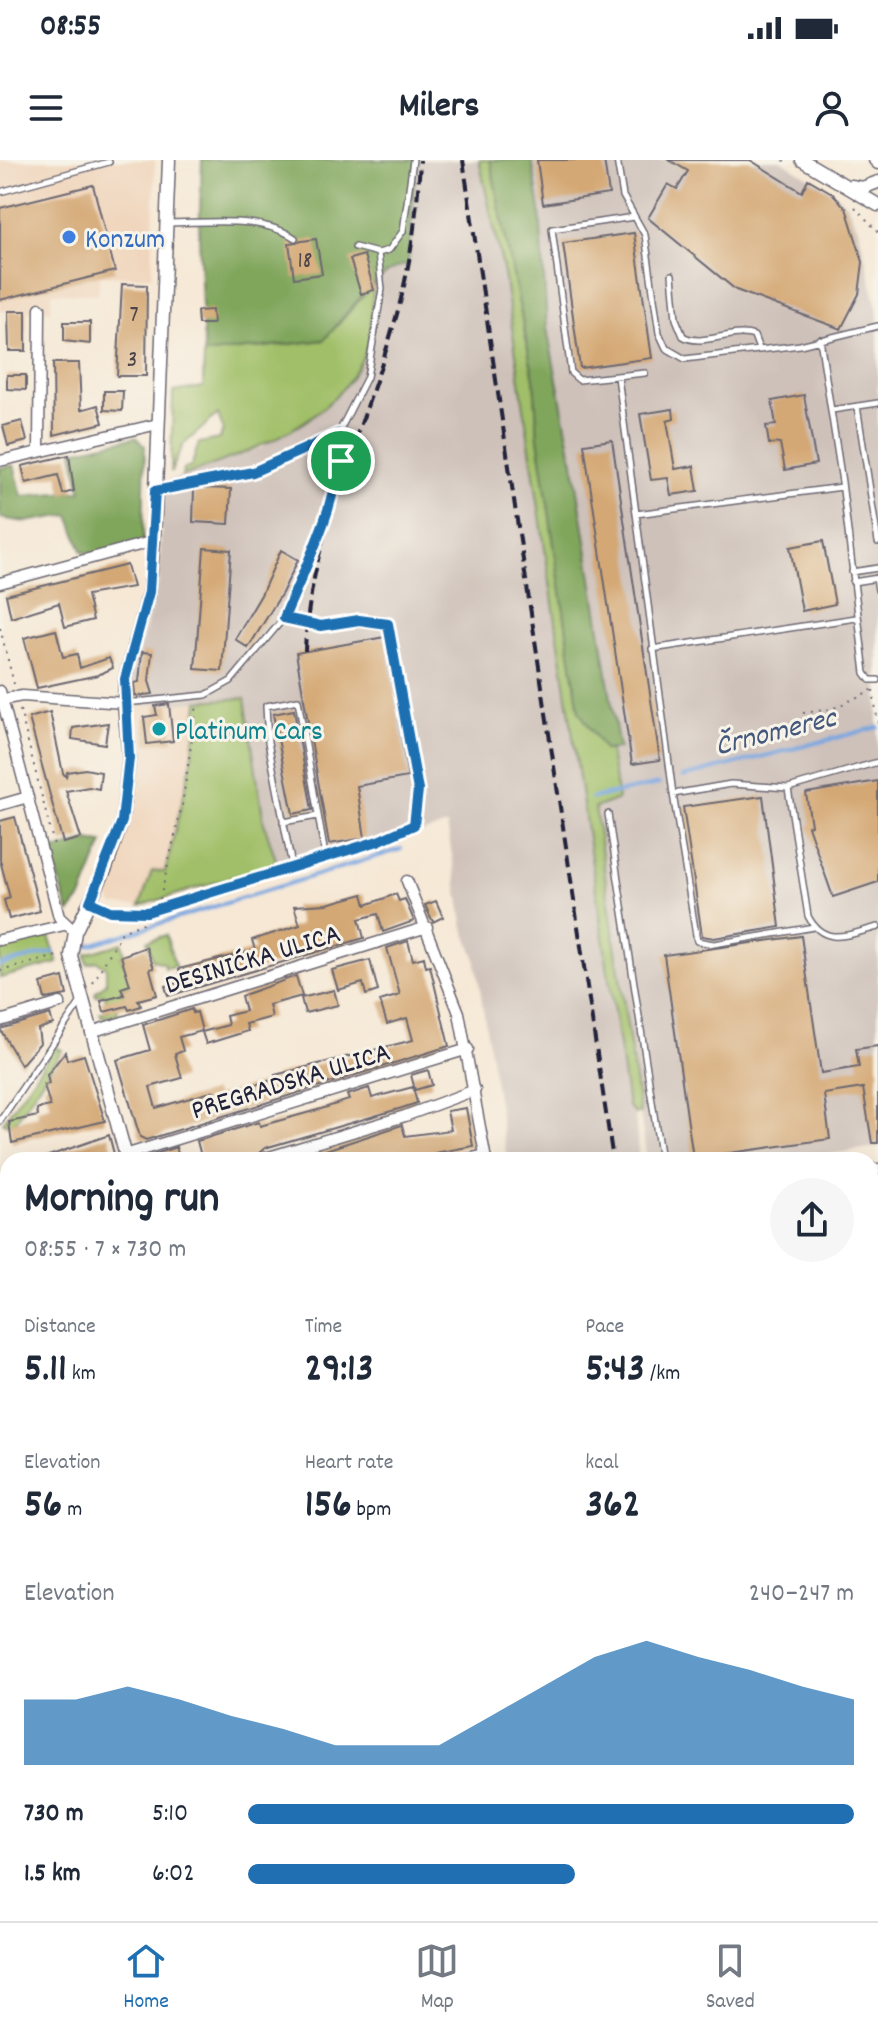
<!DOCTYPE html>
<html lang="en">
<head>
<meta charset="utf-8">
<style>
  :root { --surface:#fff; --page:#f6f6f7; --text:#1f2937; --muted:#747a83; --line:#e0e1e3; --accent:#1f6fb2 }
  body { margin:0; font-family:Dekko,sans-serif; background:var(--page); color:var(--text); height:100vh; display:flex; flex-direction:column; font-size:30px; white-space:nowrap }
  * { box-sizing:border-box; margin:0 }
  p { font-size:26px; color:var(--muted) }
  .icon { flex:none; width:44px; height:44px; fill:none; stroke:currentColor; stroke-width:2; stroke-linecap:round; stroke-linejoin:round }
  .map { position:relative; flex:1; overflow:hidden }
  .details { position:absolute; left:0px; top:992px; width:878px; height:770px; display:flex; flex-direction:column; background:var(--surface); border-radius:24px 24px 0 0; box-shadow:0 8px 32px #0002 }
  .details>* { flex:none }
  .pin { position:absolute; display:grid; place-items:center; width:68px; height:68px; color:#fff; margin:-34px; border:4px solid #fff; border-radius:50%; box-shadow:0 2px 8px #0007 }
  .round { display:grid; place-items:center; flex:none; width:84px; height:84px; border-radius:42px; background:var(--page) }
  .overview { display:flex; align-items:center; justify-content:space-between; height:136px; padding:0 24px }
  h1 { font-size:44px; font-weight:800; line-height:60px }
  .metrics { display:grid; grid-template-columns:repeat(3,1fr); gap:12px; height:136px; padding:8px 24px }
  .metrics div { display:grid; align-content:center }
  .metrics b { font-size:40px; font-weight:800 }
  .metrics small { font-size:22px; font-weight:400 }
  .metrics p { font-size:22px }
  .chart { height:224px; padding:16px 24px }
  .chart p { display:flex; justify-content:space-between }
  .chart svg { width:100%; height:144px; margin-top:8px; fill:var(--accent); opacity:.7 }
  ul { padding:0 24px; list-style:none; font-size:26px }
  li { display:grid; grid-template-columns:128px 96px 1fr; align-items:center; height:60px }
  li i { height:20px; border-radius:10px; background:var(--accent) }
  .status { display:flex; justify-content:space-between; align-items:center; height:56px; padding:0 40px; background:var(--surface); direction:ltr }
  .status svg { height:22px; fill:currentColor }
  header { display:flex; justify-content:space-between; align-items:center; height:104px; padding:0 24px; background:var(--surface); font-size:36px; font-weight:800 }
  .tab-bar { display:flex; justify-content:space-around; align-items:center; height:112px; border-top:2px solid var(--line); background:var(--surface); font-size:22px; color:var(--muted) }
  .tab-bar a { display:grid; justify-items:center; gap:4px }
  .tab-bar .active { color:var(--accent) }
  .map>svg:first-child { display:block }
  .built { fill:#f0d5bc }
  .industrial { fill:#cec1b9 }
  .green { fill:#a0bf67; stroke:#617051; stroke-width:2 }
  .forest { fill:#80a65c; stroke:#51644c; stroke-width:2 }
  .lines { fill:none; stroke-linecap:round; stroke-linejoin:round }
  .stream { stroke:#78a6e1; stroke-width:4 }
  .building { fill:#d4a875 }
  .service-casing { stroke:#6c6771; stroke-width:8 }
  .minor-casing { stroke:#6c6771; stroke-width:13 }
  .tertiary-casing { stroke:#6c6771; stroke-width:15 }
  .secondary-casing { stroke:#6c6771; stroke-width:17 }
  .path { stroke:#6c6771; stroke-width:2; stroke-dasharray:2 6; stroke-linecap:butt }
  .service { stroke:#fff; stroke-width:5 }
  .minor { stroke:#fff; stroke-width:10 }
  .tertiary { stroke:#fff; stroke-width:12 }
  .secondary { stroke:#fff; stroke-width:14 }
  .rail { stroke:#22223b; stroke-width:4; stroke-dasharray:12 6; stroke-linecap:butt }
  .route-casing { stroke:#fff; stroke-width:16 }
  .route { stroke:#1f6fb2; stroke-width:10 }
  .shop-dot { fill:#3f7fe0; stroke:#f7f3e8; stroke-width:3 }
  .culture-dot { fill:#0f9aa8; stroke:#f7f3e8; stroke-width:3 }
  .labels { text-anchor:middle; stroke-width:6; stroke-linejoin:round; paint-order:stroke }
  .number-label { font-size:24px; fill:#4e444a }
  .shop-label { font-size:28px; fill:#366cbe; stroke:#f7f3e8; text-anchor:start }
  .culture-label { font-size:28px; fill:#0d838f; stroke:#f7f3e8; text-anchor:start }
  .street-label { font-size:28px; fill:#22223b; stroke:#f7f3e8 }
  .water-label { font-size:30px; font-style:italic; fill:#44577d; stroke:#f7f3e8 }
</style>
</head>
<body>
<div class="status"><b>08:55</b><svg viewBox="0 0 49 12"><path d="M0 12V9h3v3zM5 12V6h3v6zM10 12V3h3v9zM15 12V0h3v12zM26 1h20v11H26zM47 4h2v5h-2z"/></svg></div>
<header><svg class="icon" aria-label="menu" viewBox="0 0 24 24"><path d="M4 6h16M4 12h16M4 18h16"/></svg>Milers<svg class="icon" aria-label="person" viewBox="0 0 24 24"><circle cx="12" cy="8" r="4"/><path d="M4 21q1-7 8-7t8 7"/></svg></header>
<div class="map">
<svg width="878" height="1761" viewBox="0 0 878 1761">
  <rect width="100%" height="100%" fill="#f7f3e8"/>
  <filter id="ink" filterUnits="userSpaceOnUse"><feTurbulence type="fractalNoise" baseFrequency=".0125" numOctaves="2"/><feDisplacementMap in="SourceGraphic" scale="16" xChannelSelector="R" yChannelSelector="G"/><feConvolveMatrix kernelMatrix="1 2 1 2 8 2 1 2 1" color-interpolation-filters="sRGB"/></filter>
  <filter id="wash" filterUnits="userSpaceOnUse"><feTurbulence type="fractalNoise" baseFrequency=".006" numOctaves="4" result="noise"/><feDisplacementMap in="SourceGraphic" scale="32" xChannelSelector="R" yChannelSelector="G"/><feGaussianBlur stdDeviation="1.8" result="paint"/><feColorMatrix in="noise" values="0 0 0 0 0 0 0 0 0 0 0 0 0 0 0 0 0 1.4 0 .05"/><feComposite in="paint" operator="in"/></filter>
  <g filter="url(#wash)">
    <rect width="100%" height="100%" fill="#f6e8d5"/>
    <!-- built -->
    <path class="built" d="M0 0H155L152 116H100L98 134 52 133 51 151H0Z
      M198 541 192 600 165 712H152L140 746 114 745 105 733 133 646 135 613 130 546Z"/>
    <!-- industrial -->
    <path class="industrial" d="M416 0H479L504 114 628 946 635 954 639 1000H507L475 797 464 768 447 665 281 715 264 663 244 538 130 546V518L159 422 163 323 263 287 364 196 374 124 400 105H408Z
      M532 0H780L831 30 847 45 859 70 878 153V987L791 1000H647L595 647 617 639 609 587 619 588 576 318 547 168 540 50Z
      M696 1754H760L762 1761H695Z"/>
    <!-- green -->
    <path class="green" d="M479 0H490L534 219 538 278 579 551 605 590 609 587 618 639 595 648 640 953 635 954 628 946 504 114Z
      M374 124C371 145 373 178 363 197 331 266 248 292 182 316L185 308 191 307 199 283 220 279 223 269 218 254 183 285 171 312 173 232 203 227 204 194 324 180Z
      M245 538 264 663 277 703 140 746 152 711 165 712 192 600 198 541Z
      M166 775 175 806 165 808 164 803 153 800 147 781Z
      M49 776 58 803 0 818V787Z
      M122 783 125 795 121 797 133 824 121 828 125 838 115 842 118 854 103 858 100 853 110 850 104 834 96 836 95 833 106 823V807L97 801 87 804 86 794Z
      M55 887 62 890 16 961 5 964 3 962Z
      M870 1080 878 1129V1181L870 1182Z"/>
    <!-- forest -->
    <path class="forest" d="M202 0H416L408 105C382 104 341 161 324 180L204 194 199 75Z
      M490 0H532L540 50 547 168 576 318 619 589 604 590 579 551 538 278 534 219Z
      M136 277 145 286 143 382 92 395 82 391 69 355 25 362 0 358V308L14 305 22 336 81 331 73 291Z
      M88 681 103 683 81 738 69 753 51 691Z"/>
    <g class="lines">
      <!-- stream -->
      <path class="stream" d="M683 617 878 567
        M592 638 659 624
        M87 786 401 689
        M0 805 54 792"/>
    </g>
    <g id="blocks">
      <!-- building -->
      <path class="building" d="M537 0H604L609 34 543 44Z
        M669 0H750L802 32 808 19 832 33 846 48 863 102 859 134 841 169 736 130 648 58 668 24 677 29 688 11Z
        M93 25 115 111 0 140V48Z
        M634 73 652 198 580 208 563 83Z
        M316 79 322 114 294 118 289 83Z
        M364 95 374 130 361 134 350 99Z
        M122 124 147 125 146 216H117Z
        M212 150 213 164H198L197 151Z
        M8 151H26V191H9Z
        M64 162H90V184L64 181Z
        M53 203H79L81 250 98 245 103 263 54 275Z
        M7 215H26V230L7 229Z
        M104 231H123L122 251 104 250Z
        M804 235 816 304 785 310 780 283 769 284 766 266 776 265 772 241Z
        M673 249 674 259 667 261 675 309 694 306 698 331 671 335 668 318 651 320 640 254Z
        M22 261 27 281 8 286 3 266Z
        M612 280 660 600 632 604 584 284Z
        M69 295 74 331 63 334 58 315 26 323 22 306Z
        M203 328 231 329 229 364 193 362 194 329Z
        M823 381 835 444 802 451 790 387Z
        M204 388 231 390 222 511 195 509Z
        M281 390 298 400 282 433 248 488 235 479 261 435Z
        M127 405 133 427 87 435 93 460 65 467 59 443 11 458 6 435Z
        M56 470 63 497 77 494 80 508 109 498 113 508 98 515 37 528 24 478Z
        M385 477 408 617 357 626 365 678 329 684 296 493Z
        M142 492 152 493 149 521 153 534 135 536 134 523 139 522Z
        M169 544 173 581 147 584 144 557 157 555 155 546Z
        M294 550 312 650 293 654 273 554Z
        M50 552 63 613 66 617 67 612 85 609 101 612 99 629 89 627 66 631 81 678 63 683 29 558Z
        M108 563 105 584 72 579 73 568Z
        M878 621V722L833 737 808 666 811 665 806 633Z
        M763 636 780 767 714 778 702 776 683 647Z
        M15 657 40 751 9 759 4 740 10 738 0 700V661Z
        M363 734 366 745 396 734 399 741 405 739 414 761 383 772 378 754 359 759 364 778 168 836 165 826 182 822 179 809 255 790 252 780 300 765 294 746 327 744Z
        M436 741 443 757 433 762 425 745Z
        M801 776 821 913 859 907 856 889 878 886V983H872L863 928 824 934 830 979 693 998 664 795Z
        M408 781 413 800 424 797 426 807 430 806 449 886 146 980 140 977 117 900 150 890 143 865 192 849 193 853 197 852 202 871 179 877 183 891 175 894 182 918 150 927 156 948 214 931 215 936 276 919 275 915 413 880 407 858 387 864 380 841 400 835 387 788Z
        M146 787 154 808 150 809 157 835 138 840 141 846 129 850 127 846 104 852 101 841 124 835 121 828 130 825 121 796Z
        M370 800 378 831 366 835 363 823 338 830 332 810Z
        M296 816 302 836 269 845 272 857 246 864 248 871 206 884 202 872 228 865 226 856 245 851 241 836Z
        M63 817 67 835 45 839 41 823Z
        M334 830 338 845 305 853 301 838Z
        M50 854 53 864 38 869 40 883 21 905 0 869Z
        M65 892 67 900 84 895 105 961 12 983 9 962 38 956 37 949 50 946 44 925 49 924 47 915Z
        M428 910 432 925 415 930 411 915Z
        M413 927 417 943 402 948 265 988 251 1000H202L197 981 259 962 260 966 321 949 349 940 347 935 369 928 372 938Z
        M466 948 473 986 435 993 436 996 420 1000H295L402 965 405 976 451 970 447 951Z
        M109 975 114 994 108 995 109 1000H37Z
        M176 987 180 1000H140V999Z"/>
    </g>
  </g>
  <g filter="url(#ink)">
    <use href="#blocks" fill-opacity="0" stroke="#6c6771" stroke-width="2"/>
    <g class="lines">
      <!-- service casing -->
      <g class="service-casing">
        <path id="service" d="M617 0 623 36 645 75 659 173 666 188 685 199 800 185 878 166
          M0 32 109 2
          M634 57 552 69 571 213 579 220 645 213
          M167 63C207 63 260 55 295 78
          M355 87 378 93
          M672 115 676 159 683 176C702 188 732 168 754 176L759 189
          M820 179 842 322 865 513 870 520H878
          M618 217 673 634 697 781 714 784 814 767
          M857 246 878 382
          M832 250 878 243
          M157 331 253 312 338 274
          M636 354 842 327
          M852 412 878 408
          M876 418 878 430
          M853 422 878 418
          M652 489 856 458
          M125 543 206 535 231 521 284 458 328 347 341 301 338 274 367 217 382 129 378 93 389 90 403 71 413 0
          M788 628 808 756C824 788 850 774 878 767
          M673 634 731 624 788 628 878 602
          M608 654 661 1000
          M283 662 318 656
          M292 706 268 582 266 546 298 540 325 695
          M91 743 110 751 147 752 378 681 414 665 418 630 388 464 359 460 321 466
          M0 961 80 843
          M870 1535 878 1534
          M870 1656 878 1654
          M870 1683 878 1682"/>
      </g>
      <!-- minor casing -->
      <g class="minor-casing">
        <path id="minor" d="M39 292 40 148
          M0 301 158 264
          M0 423 154 381
          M0 531 59 757 75 772
          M0 540 22 536 124 543
          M0 645 28 637
          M407 721 459 853 486 1000
          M0 780 64 765
          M0 861 60 843
          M91 872 427 767
          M125 995 468 889
          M259 1000 405 956 475 930
          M464 1000 485 995
          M870 1010 878 1009
          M0 1057 8 1055
          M0 1150 8 1148
          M0 1276 8 1275
          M0 1644 8 1642
          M0 1753 8 1752
          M63 1754 100 1761
          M440 1754 444 1761
          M680 1754V1761
          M776 1754 777 1761"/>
      </g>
      <!-- tertiary casing -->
      <g class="tertiary-casing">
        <path id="tertiary" d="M802 0 878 45
          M875 0 878 3
          M851 26 862 28 878 22
          M127 1000 71 796 75 772 106 708 122 661 129 598 124 543 125 519 149 432 154 381 169 0
          M0 1419 8 1417
          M115 1761 117 1754"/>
      </g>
      <!-- secondary casing -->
      <g class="secondary-casing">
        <path id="secondary" d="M870 1669 878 1668
          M520 1761 536 1754"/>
      </g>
      <!-- path -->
      <path class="path" d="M783 0 789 4
        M855 47 878 72
        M295 460 312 465
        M0 468 14 524
        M873 530 878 564
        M20 550 54 685
        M803 553 832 549 872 530
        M160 739 182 645 197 545
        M0 811 57 796
        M93 823 122 772 143 763
        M870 1430 874 1456
        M870 1457 878 1455
        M870 1484 878 1483
        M403 1754 406 1761"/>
      <!-- service -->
      <use href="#service" class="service"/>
      <!-- minor -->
      <use href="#minor" class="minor"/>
      <!-- tertiary -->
      <use href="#tertiary" class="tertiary"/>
      <!-- secondary -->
      <use href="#secondary" class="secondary"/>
      <!-- rail -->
      <path class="rail" d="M463 0 613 1000
        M305 491C309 381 360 279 391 174 409 118 417 59 420 0
        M727 1754 728 1761"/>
    </g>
  </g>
  <g class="lines" filter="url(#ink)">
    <!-- route casing -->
    <g class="route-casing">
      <path id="route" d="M338 274C344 336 307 401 284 458L321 466 359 460 388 464 418 630 414 665 378 681 147 752 110 751 90 742 122 661 129 598 125 519 149 432 155 331 253 312Z"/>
    </g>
    <!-- route -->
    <use href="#route" class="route"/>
  </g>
  <!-- markers -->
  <circle class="shop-dot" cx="69" cy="77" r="8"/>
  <circle class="culture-dot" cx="159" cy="569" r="8"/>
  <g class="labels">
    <!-- number labels -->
    <g class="number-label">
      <text x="305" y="107">18</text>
      <text x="134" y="161">7</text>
      <text x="132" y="206">3</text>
    </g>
    <!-- shop labels -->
    <g class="shop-label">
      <text x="85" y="87">Konzum</text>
    </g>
    <!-- culture labels -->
    <g class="culture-label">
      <text x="175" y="579">Platinum Cars</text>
    </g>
    <!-- street labels -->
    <g class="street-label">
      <text transform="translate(252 797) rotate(-17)" y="10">DESINIĆKA ULICA</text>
      <text transform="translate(290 919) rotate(-17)" y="10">PREGRADSKA ULICA</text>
    </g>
    <!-- water labels -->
    <g class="water-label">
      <text transform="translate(775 570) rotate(-14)" y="10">Črnomerec</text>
    </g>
  </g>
</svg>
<div class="pin" style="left:341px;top:301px;background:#1e9e55"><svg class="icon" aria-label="arrive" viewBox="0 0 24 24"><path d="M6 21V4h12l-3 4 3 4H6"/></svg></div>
<section class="details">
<div class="overview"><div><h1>Morning run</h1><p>08:55 · 7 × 730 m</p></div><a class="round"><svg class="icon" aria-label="share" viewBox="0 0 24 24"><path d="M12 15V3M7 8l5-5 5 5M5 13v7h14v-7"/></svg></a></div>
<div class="metrics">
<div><p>Distance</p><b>5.11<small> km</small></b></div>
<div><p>Time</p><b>29:13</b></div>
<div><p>Pace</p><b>5:43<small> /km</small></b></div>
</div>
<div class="metrics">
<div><p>Elevation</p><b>56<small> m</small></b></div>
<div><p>Heart rate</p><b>156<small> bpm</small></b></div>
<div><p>kcal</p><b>362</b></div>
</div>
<div class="chart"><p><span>Elevation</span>240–247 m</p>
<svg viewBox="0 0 160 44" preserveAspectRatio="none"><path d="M0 44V24L10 24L20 20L30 24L40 29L50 33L60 38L70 38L80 38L90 29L100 20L110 11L120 6L130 11L140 15L150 20L160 24V44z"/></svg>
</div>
<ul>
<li><b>730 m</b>5:10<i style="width:100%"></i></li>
<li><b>1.5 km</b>6:02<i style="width:54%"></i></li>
</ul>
</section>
</div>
<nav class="tab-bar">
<a class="active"><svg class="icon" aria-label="home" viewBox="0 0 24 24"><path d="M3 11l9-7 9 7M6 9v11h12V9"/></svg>Home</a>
<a><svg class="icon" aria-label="map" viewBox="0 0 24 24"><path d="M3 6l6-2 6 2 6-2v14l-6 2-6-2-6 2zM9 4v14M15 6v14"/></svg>Map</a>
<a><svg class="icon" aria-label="saved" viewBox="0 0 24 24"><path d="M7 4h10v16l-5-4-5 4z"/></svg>Saved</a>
</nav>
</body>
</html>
